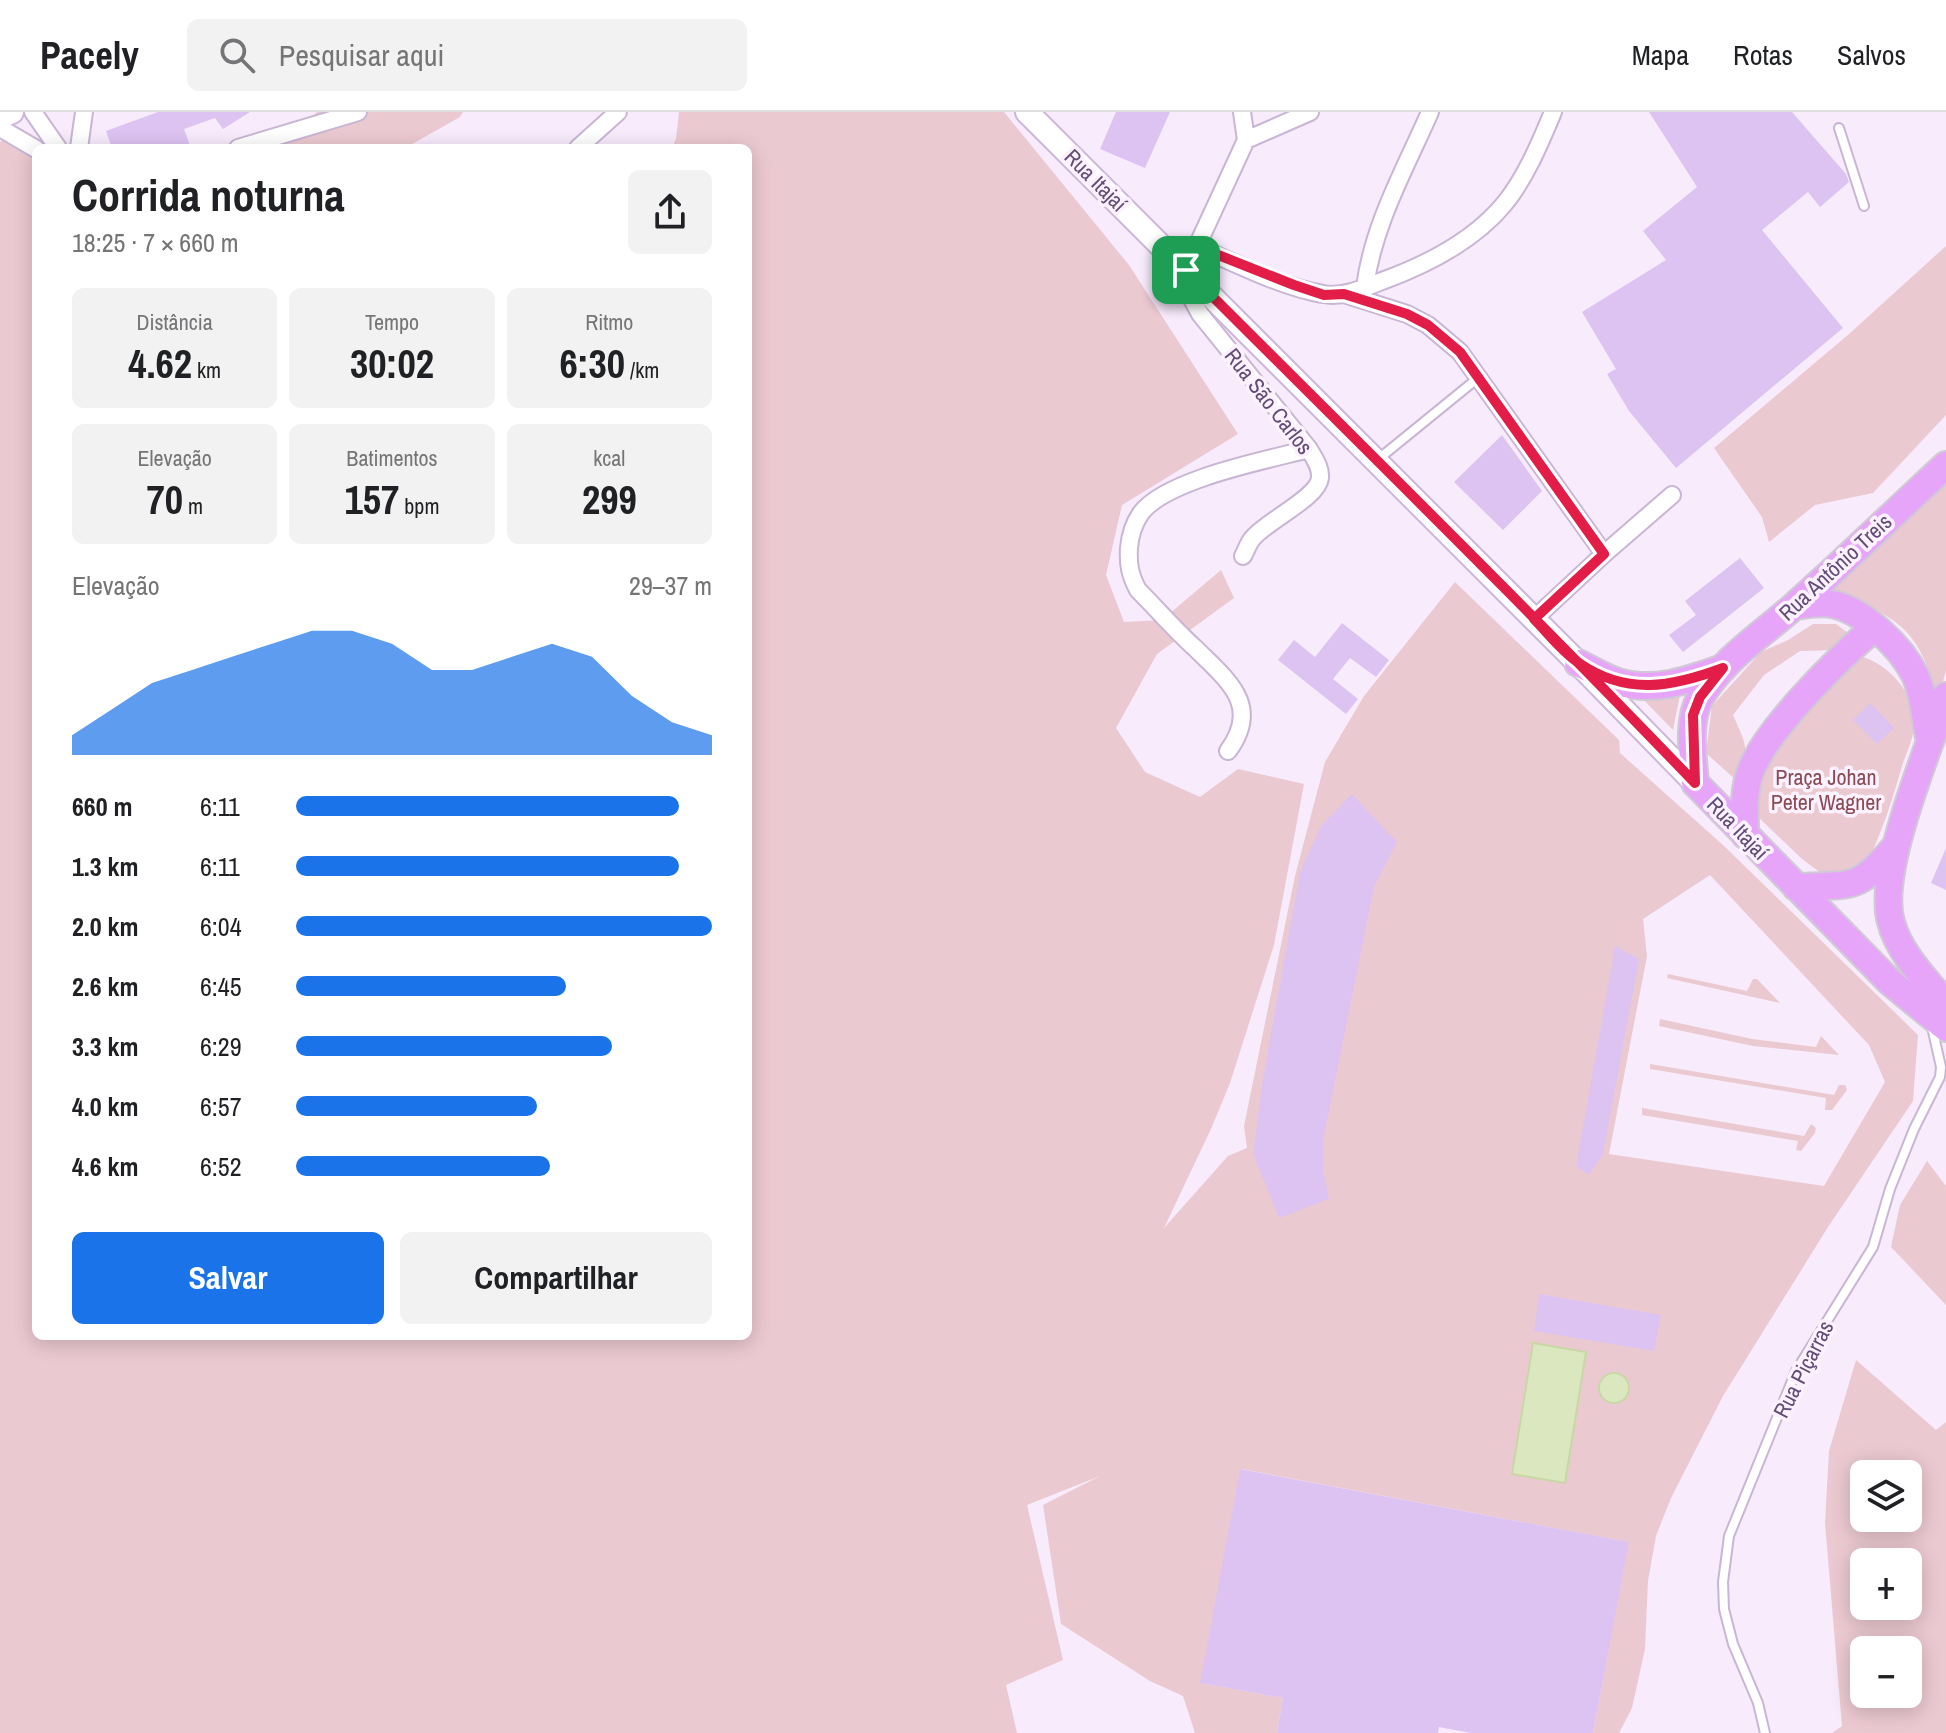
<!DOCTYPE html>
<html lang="pt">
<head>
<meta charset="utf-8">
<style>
  :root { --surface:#fff; --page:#f2f2f2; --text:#202124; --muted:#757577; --line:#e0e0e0; --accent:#1a73e8 }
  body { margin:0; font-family:"Archivo Narrow",sans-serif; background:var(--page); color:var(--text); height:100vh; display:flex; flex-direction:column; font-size:30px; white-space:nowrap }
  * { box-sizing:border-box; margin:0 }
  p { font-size:26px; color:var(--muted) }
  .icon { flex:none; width:44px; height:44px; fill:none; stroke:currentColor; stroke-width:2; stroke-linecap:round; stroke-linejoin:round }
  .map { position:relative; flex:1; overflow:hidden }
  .side { position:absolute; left:32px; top:32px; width:720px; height:1196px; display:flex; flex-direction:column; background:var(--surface); border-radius:12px; box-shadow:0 4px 20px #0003 }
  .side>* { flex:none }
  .tools { position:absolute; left:1850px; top:1348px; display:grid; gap:16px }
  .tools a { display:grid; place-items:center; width:72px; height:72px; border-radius:12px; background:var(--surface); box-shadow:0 4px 20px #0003; font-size:40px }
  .pin { position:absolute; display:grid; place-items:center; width:68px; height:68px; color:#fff; margin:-34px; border-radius:16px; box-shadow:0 4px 12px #0006 }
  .round { display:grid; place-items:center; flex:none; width:84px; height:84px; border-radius:12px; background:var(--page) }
  .overview { display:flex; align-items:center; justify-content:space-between; height:136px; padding:0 40px }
  h1 { font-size:44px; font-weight:800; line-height:60px }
  .stats { display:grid; grid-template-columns:repeat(3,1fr); gap:12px; height:136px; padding:8px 40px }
  .stats div { display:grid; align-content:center; border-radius:12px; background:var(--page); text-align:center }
  .stats b { font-size:40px; font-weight:800 }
  .stats small { font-size:22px; font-weight:400 }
  .stats p { font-size:22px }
  .chart { height:224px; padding:16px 40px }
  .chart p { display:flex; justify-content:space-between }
  .chart svg { width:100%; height:144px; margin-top:8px; fill:var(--accent); opacity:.7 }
  .button { display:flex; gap:16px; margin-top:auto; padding:16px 40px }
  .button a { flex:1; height:92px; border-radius:12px; background:var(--accent); color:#fff; font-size:32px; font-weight:800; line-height:92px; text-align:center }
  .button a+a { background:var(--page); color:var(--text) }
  ul { padding:0 40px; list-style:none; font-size:26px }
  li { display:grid; grid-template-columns:128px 96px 1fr; align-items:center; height:60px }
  li i { height:20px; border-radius:10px; background:var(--accent) }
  header { display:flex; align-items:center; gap:48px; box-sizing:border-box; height:112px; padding:0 40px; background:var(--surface); border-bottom:2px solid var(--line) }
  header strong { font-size:38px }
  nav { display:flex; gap:44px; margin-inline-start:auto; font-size:28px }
  .search { width:560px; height:72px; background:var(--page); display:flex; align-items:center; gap:20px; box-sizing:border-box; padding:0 28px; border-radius:12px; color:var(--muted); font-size:30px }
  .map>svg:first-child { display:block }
  .green { fill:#ebc9d1; fill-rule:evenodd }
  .water { fill:#dbe7bf; stroke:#c8d8a5; stroke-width:2 }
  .building { fill:#ddc3f2 }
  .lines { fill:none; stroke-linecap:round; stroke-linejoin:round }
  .service-casing { stroke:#c8b6d4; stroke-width:12 }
  .minor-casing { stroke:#c8b6d4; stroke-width:20 }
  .secondary-casing { stroke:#cdb7db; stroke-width:26 }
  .primary-casing { stroke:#d0cad6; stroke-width:30 }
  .service { stroke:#fff; stroke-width:8 }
  .minor { stroke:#fff; stroke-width:16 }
  .secondary { stroke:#fff; stroke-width:22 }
  .primary { stroke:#e7a5f9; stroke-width:26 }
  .route-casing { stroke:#fff; stroke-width:16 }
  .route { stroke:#e11d48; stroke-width:10 }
  .labels { text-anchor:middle; stroke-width:7; stroke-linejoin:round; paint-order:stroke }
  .street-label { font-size:22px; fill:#634d78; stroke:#fcf2ff }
  .park-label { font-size:22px; fill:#8a4b54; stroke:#fcf2ff }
</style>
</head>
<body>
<header>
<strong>Pacely</strong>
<div class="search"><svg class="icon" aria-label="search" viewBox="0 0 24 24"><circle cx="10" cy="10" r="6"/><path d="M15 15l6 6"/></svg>Pesquisar aqui</div>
<nav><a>Mapa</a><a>Rotas</a><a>Salvos</a></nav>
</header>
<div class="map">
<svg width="1946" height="1621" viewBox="0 0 1946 1621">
  <rect width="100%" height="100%" fill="#f8ebfc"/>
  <!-- green -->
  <path class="green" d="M317 0H463L460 5 405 36H282Z
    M679 0H1004L1129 153 1238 322 1122 393 1106 463 1124 510 1162 508 1221 458 1234 486 1157 542 1116 616 1145 660 1200 685 1238 657 1304 672 1274 833 1230 971 1211 1017 1164 1116 1228 1044 1247 1036 1244 1014 1295 764 1325 650 1364 584 1455 470 1619 628 1620 641 1724 734 1918 923 1913 989 1828 1115 1723 1284 1671 1386 1656 1424 1648 1469 1645 1537 1632 1596 1619 1621H1593L1628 1430 1241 1357 1201 1571 1283 1586 1277 1621H1195L1183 1584 1150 1569 1061 1512 1043 1393 1100 1364 1027 1393 1063 1548 1006 1573 1017 1621H0V30L3 28 36 47V1224H748V36H672L676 27ZM1710 763 1869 933 1885 970 1824 1074 1609 1042 1647 844 1643 807Z
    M1946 134V303L1873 381 1815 393 1769 430 1762 405 1714 336 1849 222Z
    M1946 365V559L1938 586C1932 571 1928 553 1920 539 1901 502 1858 488 1820 479Z
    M1813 512H1836L1851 523 1834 538 1800 539 1764 563 1733 603C1747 635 1750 636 1737 669L1706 641 1712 594 1761 540 1788 528Z
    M1863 545C1891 554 1917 584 1914 615 1913 627 1907 640 1903 651 1892 688 1882 722 1864 756L1825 764 1802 747 1755 702 1756 669 1774 633 1843 551Z
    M1681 578 1673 618 1636 580Z
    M1668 862 1747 879 1753 867H1757L1780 891 1667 866Z
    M1660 907 1752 927 1816 935 1821 924 1839 943 1753 934 1659 914Z
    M1650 952 1834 983 1839 973H1845L1847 978 1832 998H1825L1826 986 1650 957Z
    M1642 996 1804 1024 1811 1012 1816 1016 1815 1021 1801 1039 1796 1038 1798 1029 1642 1003Z
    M1927 1049 1946 1074V1193L1891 1135 1900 1093Z
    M1856 1248 1936 1318 1946 1310V1621H1832L1842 1614 1825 1411 1829 1339ZM1864 1362H1908V1406H1864ZM1864 1450H1908V1494H1864ZM1864 1538H1908V1582H1864Z"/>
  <!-- water -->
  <path class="water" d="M1533 1231 1586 1240 1565 1371 1512 1362Z
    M1599 1276a15 15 0 1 1 30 0a15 15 0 1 1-30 0Z"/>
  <!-- building -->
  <path class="building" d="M158 0H250L223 17 215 6 184 17 191 36H112L106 19Z
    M1116 0H1170L1145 56 1100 37Z
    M1649 0H1792L1846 62 1849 70 1820 95 1808 80 1762 118 1843 216 1676 356 1629 299 1607 262 1616 257 1582 200 1666 148 1643 119 1697 75Z
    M1502 323 1542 379 1503 418 1454 370Z
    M1740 446 1764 476 1683 540 1669 523 1696 503 1685 489Z
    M1342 511 1389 548 1376 565 1350 546 1333 567 1358 587 1346 602 1278 548 1294 528 1315 545Z
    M1870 591 1894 616 1877 632 1853 608Z
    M1352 682 1397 730 1374 775 1323 1029V1057L1329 1087 1279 1106 1253 1042 1263 966 1300 760 1321 714Z
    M1946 736V778L1931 771Z
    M1615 834 1639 847 1603 1042 1589 1063 1576 1054Z
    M1539 1182 1661 1203 1654 1239 1534 1219Z
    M1240 1357 1629 1430 1593 1621H1471L1439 1615 1438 1621H1277L1283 1586 1200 1571Z"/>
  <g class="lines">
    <!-- service casing -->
    <g class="service-casing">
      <path id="service" d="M1839 16 1864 94
        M1376 349 1478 266
        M1765 1621 1758 1591 1733 1532 1724 1497 1723 1470 1729 1424 1796 1259 1873 1135 1890 1077 1914 1017 1940 965 1941 955 1932 915"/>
    </g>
    <!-- minor casing -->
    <g class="minor-casing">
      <path id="minor" d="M33 0 58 36
        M1242 0 1246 28 1186 158 1187 178 1200 202 1309 337C1314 346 1321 355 1320 366 1318 386 1266 409 1252 427 1248 432 1246 439 1243 444
        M0 16 36 37
        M1246 28 1310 0
        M79 36 84 0
        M238 36 358 0
        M578 36 618 0
        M1198 135C1235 151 1284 176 1323 182 1343 186 1364 176 1382 169 1426 153 1474 129 1505 91 1526 65 1540 31 1553 0
        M1365 175C1373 113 1405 57 1430 0
        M1344 182 1407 202 1428 213 1460 240 1604 442
        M1534 507 1604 442 1672 383
        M1228 639C1262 593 1227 568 1195 536 1175 518 1157 497 1138 478 1130 463 1128 453 1129 436 1130 424 1134 411 1141 401 1167 367 1267 348 1309 337"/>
    </g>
    <!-- secondary casing -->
    <g class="secondary-casing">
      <path id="secondary" d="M1027 0 1578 551 1695 671
        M0 5 12 0"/>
    </g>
    <!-- primary casing -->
    <g class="primary-casing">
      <path id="primary" d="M1946 353C1895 400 1845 449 1792 496 1761 523 1721 549 1700 586 1687 610 1693 644 1695 671L1890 870 1946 916
        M1795 494C1807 492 1819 490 1832 492 1863 498 1901 535 1915 563 1924 582 1925 609 1930 630
        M1578 551C1591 557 1605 566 1618 570 1654 581 1689 568 1723 556
        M1946 584C1929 637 1876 759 1891 810 1899 841 1926 868 1946 892
        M1745 723C1745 702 1743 681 1750 661 1765 618 1839 546 1874 516
        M1796 775C1852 772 1857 780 1895 735"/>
    </g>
    <!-- service -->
    <use href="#service" class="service"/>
    <!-- minor -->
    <use href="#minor" class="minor"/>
    <!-- secondary -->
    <use href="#secondary" class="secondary"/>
    <!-- primary -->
    <use href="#primary" class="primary"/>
  </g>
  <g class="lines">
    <!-- route casing -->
    <g class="route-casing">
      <path id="route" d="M1186 158C1356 328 1528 497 1695 671L1693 603 1700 585 1723 556C1672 575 1627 584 1579 551 1562 540 1548 521 1534 507L1604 442 1460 240 1428 213 1407 202 1344 182 1324 183 1294 173 1198 135 1186 158"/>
    </g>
    <!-- route -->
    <use href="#route" class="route"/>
  </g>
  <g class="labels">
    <!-- street labels -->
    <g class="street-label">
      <text transform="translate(1096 68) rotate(45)" y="8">Rua Itajaí</text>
      <text transform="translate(1269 289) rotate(52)" y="8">Rua São Carlos</text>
      <text transform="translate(1835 455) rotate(-43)" y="8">Rua Antônio Treis</text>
      <text transform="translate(1738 716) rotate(46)" y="8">Rua Itajaí</text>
      <text transform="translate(1803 1257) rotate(-63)" y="8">Rua Piçarras</text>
    </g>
    <!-- park labels -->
    <g class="park-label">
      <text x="1826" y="673">Praça Johan<tspan x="1826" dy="25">Peter Wagner</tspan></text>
    </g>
  </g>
</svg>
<div class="tools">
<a><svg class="icon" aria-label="layers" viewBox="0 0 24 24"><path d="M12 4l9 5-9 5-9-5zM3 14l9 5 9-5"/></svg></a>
<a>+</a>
<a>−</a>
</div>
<div class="pin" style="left:1186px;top:158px;background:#1e9e55"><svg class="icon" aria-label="arrive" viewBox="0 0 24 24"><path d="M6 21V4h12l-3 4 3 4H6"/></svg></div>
<section class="side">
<div class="overview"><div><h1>Corrida noturna</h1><p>18:25 · 7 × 660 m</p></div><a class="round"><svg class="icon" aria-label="share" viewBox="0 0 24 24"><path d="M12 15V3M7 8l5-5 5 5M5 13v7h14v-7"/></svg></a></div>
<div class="stats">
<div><p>Distância</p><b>4.62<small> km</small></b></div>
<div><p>Tempo</p><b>30:02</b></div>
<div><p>Ritmo</p><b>6:30<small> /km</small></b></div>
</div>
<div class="stats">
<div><p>Elevação</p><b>70<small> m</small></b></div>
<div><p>Batimentos</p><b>157<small> bpm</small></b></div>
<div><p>kcal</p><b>299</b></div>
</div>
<div class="chart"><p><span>Elevação</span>29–37 m</p>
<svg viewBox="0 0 160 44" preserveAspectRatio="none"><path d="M0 44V38L10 30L20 22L30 18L40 14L50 10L60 6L70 6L80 10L90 18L100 18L110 14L120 10L130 14L140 26L150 34L160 38V44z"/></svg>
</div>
<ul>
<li><b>660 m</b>6:11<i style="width:92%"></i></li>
<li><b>1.3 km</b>6:11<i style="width:92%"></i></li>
<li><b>2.0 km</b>6:04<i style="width:100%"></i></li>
<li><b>2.6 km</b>6:45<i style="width:65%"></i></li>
<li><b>3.3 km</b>6:29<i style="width:76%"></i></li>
<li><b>4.0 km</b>6:57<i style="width:58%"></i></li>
<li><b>4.6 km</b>6:52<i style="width:61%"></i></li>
</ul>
<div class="button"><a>Salvar</a><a>Compartilhar</a></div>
</section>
</div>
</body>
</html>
